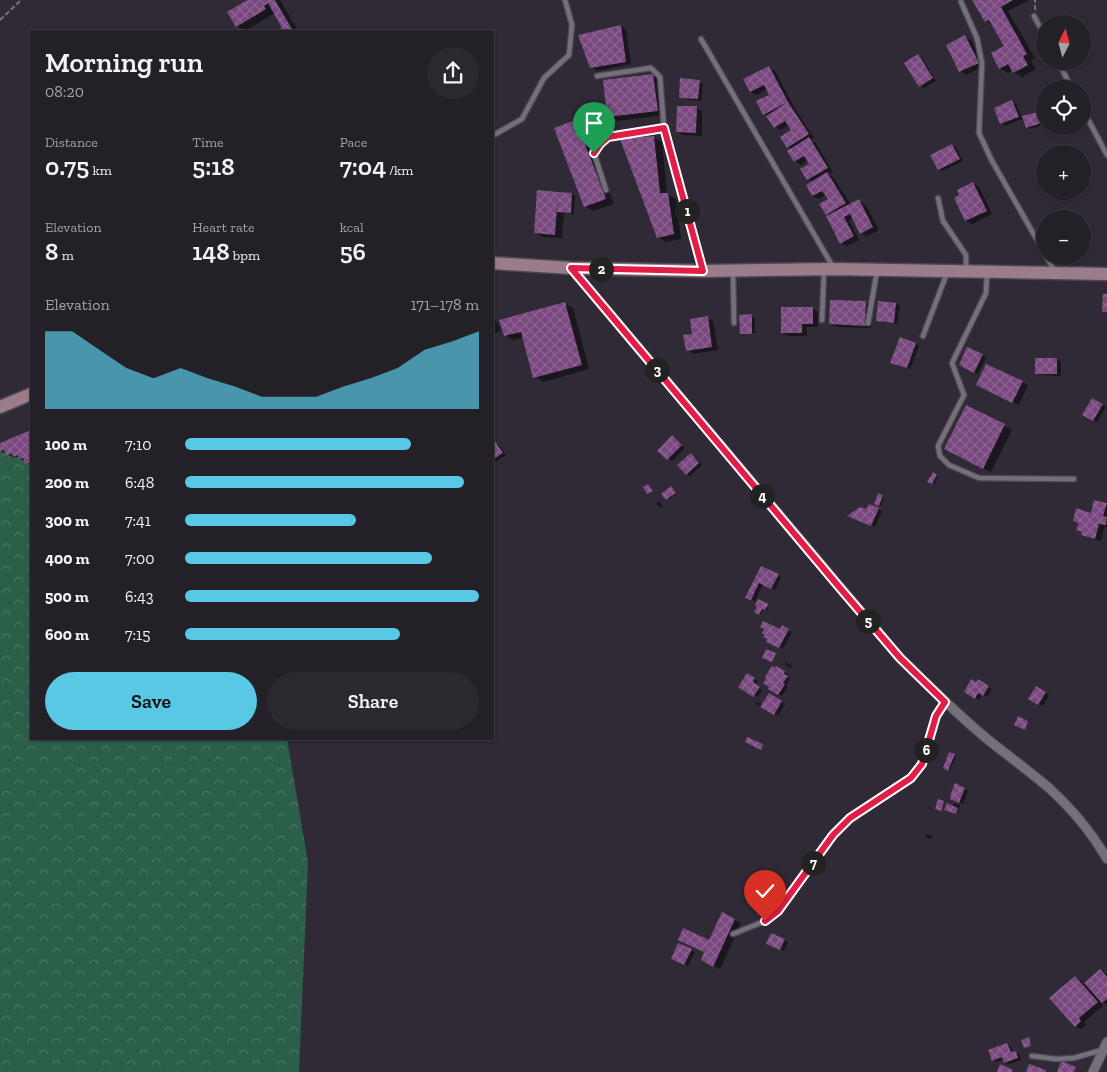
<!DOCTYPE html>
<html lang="en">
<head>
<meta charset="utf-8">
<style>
  :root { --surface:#232028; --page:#2b2830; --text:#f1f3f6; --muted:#a3a3a8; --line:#403e45; --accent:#59c8e5 }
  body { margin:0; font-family:"Zilla Slab",serif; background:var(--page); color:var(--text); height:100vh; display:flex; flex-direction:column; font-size:19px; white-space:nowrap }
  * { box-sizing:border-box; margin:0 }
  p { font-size:16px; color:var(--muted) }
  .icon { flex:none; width:28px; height:28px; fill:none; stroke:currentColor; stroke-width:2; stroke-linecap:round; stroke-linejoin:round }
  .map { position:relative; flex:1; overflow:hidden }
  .side { position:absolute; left:30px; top:30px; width:464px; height:710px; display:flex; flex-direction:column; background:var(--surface); border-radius:0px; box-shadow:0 1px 4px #0004,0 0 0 1px var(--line) }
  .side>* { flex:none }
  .needle { width:32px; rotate:6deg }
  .fabs { position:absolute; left:1036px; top:15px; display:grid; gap:10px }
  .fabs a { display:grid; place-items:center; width:55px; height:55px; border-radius:50%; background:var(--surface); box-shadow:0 1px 4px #0004,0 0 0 1px var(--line); font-size:25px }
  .pin { position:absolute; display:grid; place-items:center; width:42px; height:42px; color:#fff; margin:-51px -21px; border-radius:50% 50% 50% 0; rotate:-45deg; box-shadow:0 0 5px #0007 }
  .pin .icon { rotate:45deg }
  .km { position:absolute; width:25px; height:25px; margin:-12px; border-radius:50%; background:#222; color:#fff; font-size:14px; line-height:25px; text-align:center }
  .round { display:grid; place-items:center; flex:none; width:52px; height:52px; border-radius:26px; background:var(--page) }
  .head { display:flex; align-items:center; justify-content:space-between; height:85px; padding:0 15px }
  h1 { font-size:28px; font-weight:600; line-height:38px }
  .metrics { display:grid; grid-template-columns:repeat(3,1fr); gap:8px; height:85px; padding:5px 15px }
  .metrics div { display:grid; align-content:center }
  .metrics b { font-size:25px; font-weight:600 }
  .metrics small { font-size:14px; font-weight:400 }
  .metrics p { font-size:14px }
  .chart { height:140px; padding:10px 15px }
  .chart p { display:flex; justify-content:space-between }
  .chart svg { width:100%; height:90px; margin-top:5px; fill:var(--accent); opacity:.7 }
  .primary-button { display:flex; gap:10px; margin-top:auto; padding:10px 15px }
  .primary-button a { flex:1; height:58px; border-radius:30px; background:var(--accent); color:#111; font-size:20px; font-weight:600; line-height:58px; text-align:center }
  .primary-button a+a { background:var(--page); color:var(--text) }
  ul { padding:0 15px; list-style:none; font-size:16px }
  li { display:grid; grid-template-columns:80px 60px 1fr; align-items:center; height:38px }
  li i { height:12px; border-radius:6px; background:var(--accent) }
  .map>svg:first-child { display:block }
  .forest { fill:url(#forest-crowns) }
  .shadow { fill:#0007 }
  .building { fill:url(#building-cross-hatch) }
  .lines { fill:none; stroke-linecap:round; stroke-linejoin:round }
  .service-casing { stroke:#4d4750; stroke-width:7 }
  .minor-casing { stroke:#4d4750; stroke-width:11 }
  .secondary-casing { stroke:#4d4750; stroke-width:15 }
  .path { stroke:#77727c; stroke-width:2; stroke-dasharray:5 2.5; stroke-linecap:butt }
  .service { stroke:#756e7b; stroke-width:4.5 }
  .minor { stroke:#756e7b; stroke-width:9 }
  .secondary { stroke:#9b7c8b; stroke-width:12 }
  .route-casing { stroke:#fff; stroke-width:10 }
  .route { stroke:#e11d48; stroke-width:6 }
</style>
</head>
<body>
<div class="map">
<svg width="1107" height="1072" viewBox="0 0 1107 1072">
  <defs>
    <pattern id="forest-crowns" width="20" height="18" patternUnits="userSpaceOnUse" patternTransform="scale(1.25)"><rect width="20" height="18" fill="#2c5f49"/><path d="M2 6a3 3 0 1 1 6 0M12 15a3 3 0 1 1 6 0" fill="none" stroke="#4b7664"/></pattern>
    <pattern id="building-cross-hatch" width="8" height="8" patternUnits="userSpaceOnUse" patternTransform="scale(1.25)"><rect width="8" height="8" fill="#79487f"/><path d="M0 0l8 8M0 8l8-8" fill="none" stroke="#8c6392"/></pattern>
  </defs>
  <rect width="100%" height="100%" fill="#2f2a35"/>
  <!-- forest -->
  <path class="forest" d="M0 448 31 464V739H287L308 862 299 1072H0Z"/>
  <!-- shadow -->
  <path class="shadow" d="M250 0H280L298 31H279L284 28 275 13 245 31 237 26Z
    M974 0H1029L1008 11 1035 58 1031 61 1036 69 1022 77 1014 72 1013 70 1008 73 1000 68 1006 46 995 26 986 21Z
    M621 26 626 29 631 64 597 71 591 67Z
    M965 37 971 40 984 66 966 75 960 71Z
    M918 56 922 58 936 81 924 88 920 86Z
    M769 67 775 71 794 107 814 138 810 140 815 142 833 172 828 174 833 177 851 205 859 201 865 204 879 230 867 236 861 233 853 218 849 221 859 240 847 246 841 243 830 216 827 214 829 199 826 195 819 199 813 196 807 186 813 182 808 179 802 170 811 165 808 160 801 165 795 161 792 149 787 147 792 130 789 125 781 130 775 127 769 117 764 114 771 95 768 89 757 95 751 92Z
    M653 76 661 80 665 115 617 121 608 116Z
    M492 78 495 93 492 94Z
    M699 82 703 84 701 101 683 99 680 97Z
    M1012 102 1016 104 1022 118 1045 111V124L1030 129 1027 127 1024 118 1005 126 1001 123Z
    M696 108 702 111V136L683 135 677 132Z
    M576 121 584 126 614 204 593 211 585 206Z
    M653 137 662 142 667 194 676 199 681 239 666 242 658 237Z
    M952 145 956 147 963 161 942 171 938 169Z
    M973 183 979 187 992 214 972 224 966 221Z
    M557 193 560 194H572L575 196 574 214 564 213 562 238 543 237 535 232Z
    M866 303 872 306 871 328 837 327 831 324Z
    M565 304 573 308 589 369 543 382 535 377 524 337 513 340 505 335Z
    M896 304 900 306 897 324 881 322 877 320Z
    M812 308 818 312V327H807V336H788L782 333Z
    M492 315 501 330 492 335Z
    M751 316 755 318V333H744V335L742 334Z
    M707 318 713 321 718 350 693 354 687 350 693 335Z
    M916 344 919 346 910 369 895 364Z
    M982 355 986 357 978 374 960 365Z
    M1036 359H1057L1061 362V376L1040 375 1036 373Z
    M1022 382 1028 385 1019 405 983 388Z
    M1092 400 1106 407 1097 422 1084 415Z
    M966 406 1012 430 991 472 953 454Z
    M31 431V466L21 459 16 457 13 458 0 451V444Z
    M672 437 685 448 672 461 659 451Z
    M495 443 499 445 506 455 492 464V445Z
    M691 454 694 456 702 465 690 476 686 474Z
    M933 474 938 477 934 484 929 481Z
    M672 488 677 494 668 500 663 494Z
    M879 495 884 497 881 506 875 503Z
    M659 501 663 506 660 508 656 504Z
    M1095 502 1107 505V527L1105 526 1101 541 1089 538 1083 534V533L1078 530 1080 524 1074 520 1092 514Z
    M878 509 882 511 875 527 853 518Z
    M762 567 781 577 775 590 763 584 755 601 747 597Z
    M759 600 769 605 767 610 764 609 761 614 755 611Z
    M782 627 792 632 783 649 767 641 766 628 780 631Z
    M786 662 792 666 791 668 785 665Z
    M777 668 788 674 787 677 790 679 786 686 788 687 782 696 769 688Z
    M747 674 758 681 755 685 762 690 758 697 740 687Z
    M978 681 992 689 987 697 982 694 979 700 965 691Z
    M1037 687 1049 695 1043 706 1030 698Z
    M769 695 785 704 778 716 756 704 757 702 763 706Z
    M950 754 956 756 950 770 944 768Z
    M965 789 968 791 963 804 955 801Z
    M954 803 960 805 957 814 946 809 952 807Z
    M926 834 932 836 931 839 925 836Z
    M723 914 741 923 720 969 708 963 710 942Z
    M772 934 788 942 784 951 772 945Z
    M691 950 695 952 688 966 676 961Z
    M1100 971 1107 975V1005L1099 1000 1103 1006 1084 1022 1086 1025 1081 1029 1075 1026V977L1081 981 1084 984Z
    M1007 1045 1011 1047 1013 1053 1015 1052 1019 1054 1021 1060 1009 1064 1005 1062 1004 1059 996 1062 993 1060Z"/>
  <!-- building -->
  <path class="building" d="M247 0H275L293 31H276L282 28 268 3 264 6 266 9 236 27 227 12Z
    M972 0H1013L1001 7 1027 54 1023 56 1028 65 1013 73 1008 64 999 69 991 53 1004 46 989 20 985 22Z
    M621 25 626 62 590 68 578 35Z
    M965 35 979 63 959 72 946 45Z
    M918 54 933 78 919 87 904 63Z
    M769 66 788 102 763 115 756 101 769 95 764 85 750 92 743 79Z
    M653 74 658 111 607 117 603 80Z
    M680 78 700 80 698 99 679 98Z
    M1012 100 1019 117 1000 124 994 108Z
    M788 102 809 134 787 148 780 137 791 130 785 121 774 128 766 116Z
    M677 106H697L696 133 676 132Z
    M1045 110V122L1026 128 1022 116Z
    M576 120 606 199 584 207 554 128Z
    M654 136 660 193H668L674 234 657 238 620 139Z
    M809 137 828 168 807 180 800 169 809 164 804 156 794 162 787 151Z
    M952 144 960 159 938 170 930 155Z
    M827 172 846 203 826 215 819 204 828 199 822 191 812 196 806 185Z
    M973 182 987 211 965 221 954 198 959 195 957 190Z
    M537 190 558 192 555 235 534 233Z
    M558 192 572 193 571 213 557 212Z
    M859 199 873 227 860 234 850 214 844 217 854 236 840 244 826 216Z
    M1103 294H1107V312H1102Z
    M830 300 866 301 865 326 829 324Z
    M878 301 896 303 894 323 876 321Z
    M565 302 582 365 533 378 521 332 504 336 499 320Z
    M781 307H813V324H802V333H781Z
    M752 314V334H740L739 315Z
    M708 316 712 347 686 351 683 335 692 334 690 319Z
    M900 337 916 343 907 368 890 363Z
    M967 347 983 354 974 373 959 365Z
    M1035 358H1057V374H1035Z
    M986 364 1023 381 1012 403 976 385Z
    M1092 398 1103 404 1093 421 1082 415Z
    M966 405 1005 424 983 469 944 449Z
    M31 430V462L25 464 23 458 19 459 17 455 13 457 12 453 6 456 4 450 0 451V443Z
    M672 435 682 445 667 460 657 451Z
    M495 441 503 453 492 460V443Z
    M691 453 699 463 686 475 677 465Z
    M933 472 937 475 932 484 927 482Z
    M648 484 653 491 647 494 643 487Z
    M671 486 676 493 666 500 661 494Z
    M878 493 883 495 879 506 874 504Z
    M1094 500 1107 503 1103 516 1107 517 1106 525 1099 524 1095 539 1081 535 1082 532 1076 530 1079 523 1073 521 1076 508 1091 513Z
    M869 504 879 508 871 526 847 516 860 507 866 509Z
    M761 566 779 574 771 589 759 583 751 600 745 598Z
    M758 599 769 604 765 610 762 609 759 615 754 612 757 606 755 605Z
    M763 621 780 629 782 625 789 629 779 648 766 642 767 639 763 637 765 635 762 633 764 629 760 627Z
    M766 649 776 653 772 662 762 658Z
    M772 666 775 668 776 666 785 671 784 674 788 676 783 683 785 684 778 695 768 689 769 687 763 683 766 679 765 677Z
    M747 673 755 678 753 682 760 687 753 697 738 687Z
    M971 679 976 682 978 679 989 686 983 696 978 693 975 699 964 692Z
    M1036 686 1046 692 1038 705 1028 699Z
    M769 693 782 701 774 715 760 707Z
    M1018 716 1028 721 1025 730 1014 725Z
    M747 737 763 744 761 750 745 742Z
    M949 752 955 754 948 771 943 768Z
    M955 783 965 788 959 803 950 799 951 796H950Z
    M938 799 944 801 941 811 935 809Z
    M947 803 958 808 956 814 944 810Z
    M722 912 735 919 713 967 701 960 704 952 678 940 683 928 709 940Z
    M771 933 785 939 780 950 766 944Z
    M678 943 692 949 684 965 671 959Z
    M1100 969 1107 977V999L1102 1003 1084 983Z
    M1075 976 1098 1002 1079 1018 1081 1021 1075 1027 1049 998Z
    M1029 1037 1031 1046 1024 1048 1021 1040Z
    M1007 1043 1011 1052 1016 1051 1018 1058 1004 1063 1002 1057 992 1061 988 1050Z
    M1061 1061 1076 1067 1074 1072H1057Z
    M1000 1064 1013 1070 1012 1072H997Z
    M1029 1064 1046 1070V1072H1026Z"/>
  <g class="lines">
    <!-- service casing -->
    <g class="service-casing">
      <path id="service" d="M961 2 977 38 982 63 979 133 991 159 1045 254
        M1034 16 1045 36
        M701 39 833 267
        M1058 61 1072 89
        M597 76 651 68 660 77 664 128 703 269
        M1082 108 1107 155
        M492 136 522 119 544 78 569 55 572 25 565 0
        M606 190 594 153 600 144 608 137 664 128
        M938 198 943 221 966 255V269
        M1046 256 1054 270
        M733 272 734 323
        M987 274 986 293 952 363 964 395 938 446 940 456 949 465 979 478 1074 479
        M822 320 824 271
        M868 323 877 271
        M923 336 947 273
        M733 934 765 921 778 911 833 835 850 818 911 779 922 764 936 716 945 702
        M1032 1056 1056 1059 1074 1058 1102 1050"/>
    </g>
    <!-- minor casing -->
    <g class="minor-casing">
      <path id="minor" d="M571 268 900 658C928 685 956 713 986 738 1007 755 1029 771 1049 788 1071 808 1092 833 1107 859
        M1093 1072 1107 1042"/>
    </g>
    <!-- secondary casing -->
    <g class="secondary-casing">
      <path id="secondary" d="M492 263 571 268 703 271 834 269 1107 274
        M0 407 31 394"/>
    </g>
    <!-- path -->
    <path class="path" d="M1035 10V0
      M0 20 21 0"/>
    <!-- service -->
    <use href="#service" class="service"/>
    <!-- minor -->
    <use href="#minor" class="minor"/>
    <!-- secondary -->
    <use href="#secondary" class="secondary"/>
  </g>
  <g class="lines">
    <!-- route casing -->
    <g class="route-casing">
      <path id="route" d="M594 153 600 144 608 137 664 128 703 271 571 268 840 588 900 658 945 702 936 716 922 764 911 778 850 818 833 835 778 911 765 921"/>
    </g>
    <!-- route -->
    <use href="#route" class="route"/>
  </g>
</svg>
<div class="fabs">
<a><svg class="needle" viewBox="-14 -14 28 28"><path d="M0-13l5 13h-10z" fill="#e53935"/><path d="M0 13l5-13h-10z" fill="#a3a3a8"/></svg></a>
<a><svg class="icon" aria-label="locate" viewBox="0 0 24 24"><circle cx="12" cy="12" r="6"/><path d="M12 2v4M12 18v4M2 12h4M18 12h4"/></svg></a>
<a>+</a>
<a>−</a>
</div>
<div class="pin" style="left:594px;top:153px;background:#1e9e55"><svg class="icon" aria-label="arrive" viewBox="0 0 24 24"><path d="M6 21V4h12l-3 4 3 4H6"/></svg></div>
<div class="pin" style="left:765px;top:921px;background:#d93025"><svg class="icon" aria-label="check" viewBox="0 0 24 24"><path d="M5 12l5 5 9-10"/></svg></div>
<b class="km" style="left:687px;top:211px">1</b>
<b class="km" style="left:601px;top:269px">2</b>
<b class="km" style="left:657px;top:370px">3</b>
<b class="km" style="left:762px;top:496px">4</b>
<b class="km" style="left:868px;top:621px">5</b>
<b class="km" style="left:926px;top:750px">6</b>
<b class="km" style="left:813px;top:863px">7</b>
<section class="side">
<div class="head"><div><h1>Morning run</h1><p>08:20</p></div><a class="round"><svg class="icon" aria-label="share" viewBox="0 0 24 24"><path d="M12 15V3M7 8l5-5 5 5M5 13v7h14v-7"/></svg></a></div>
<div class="metrics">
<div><p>Distance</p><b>0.75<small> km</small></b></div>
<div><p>Time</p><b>5:18</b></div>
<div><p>Pace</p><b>7:04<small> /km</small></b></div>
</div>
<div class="metrics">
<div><p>Elevation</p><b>8<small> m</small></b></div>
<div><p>Heart rate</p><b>148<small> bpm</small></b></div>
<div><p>kcal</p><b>56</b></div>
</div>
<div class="chart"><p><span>Elevation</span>171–178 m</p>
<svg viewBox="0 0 160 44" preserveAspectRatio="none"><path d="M0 44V6L10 6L20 15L30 24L40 29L50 24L60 29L70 33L80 38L90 38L100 38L110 33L120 29L130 24L140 15L150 11L160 6V44z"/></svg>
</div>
<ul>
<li><b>100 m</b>7:10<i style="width:77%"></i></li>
<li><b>200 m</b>6:48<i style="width:95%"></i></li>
<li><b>300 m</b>7:41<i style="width:58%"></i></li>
<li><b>400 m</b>7:00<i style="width:84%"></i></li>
<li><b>500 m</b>6:43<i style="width:100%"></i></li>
<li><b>600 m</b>7:15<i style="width:73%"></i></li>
</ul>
<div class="primary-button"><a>Save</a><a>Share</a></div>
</section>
</div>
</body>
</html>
